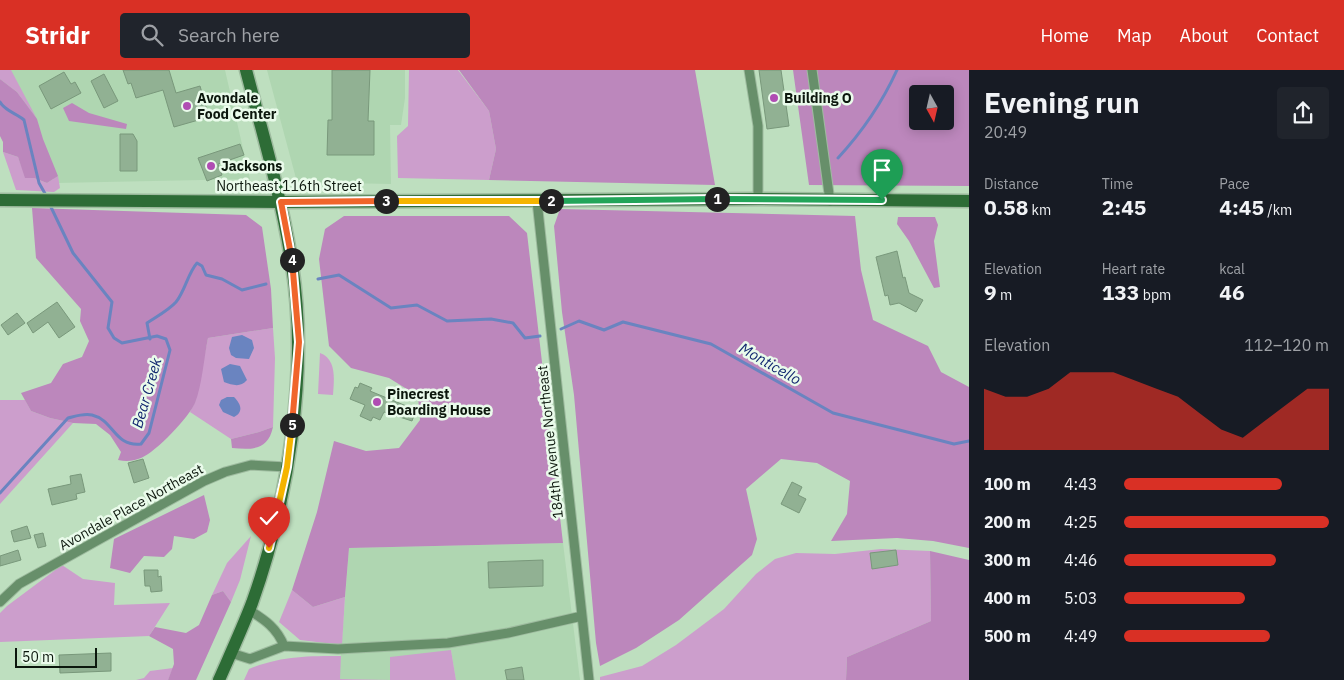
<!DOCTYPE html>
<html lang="en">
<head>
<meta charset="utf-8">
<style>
  :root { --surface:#171b24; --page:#20242c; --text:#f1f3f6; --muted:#9ea1a6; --accent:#d93025 }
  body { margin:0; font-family:"IBM Plex Sans",sans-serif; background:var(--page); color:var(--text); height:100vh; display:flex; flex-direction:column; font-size:19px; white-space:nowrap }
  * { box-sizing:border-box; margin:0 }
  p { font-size:16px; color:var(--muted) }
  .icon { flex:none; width:28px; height:28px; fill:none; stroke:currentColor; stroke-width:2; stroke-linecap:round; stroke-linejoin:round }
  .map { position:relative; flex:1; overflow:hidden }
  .sheet { display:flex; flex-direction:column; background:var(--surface); width:375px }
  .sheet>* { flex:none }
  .needle { width:32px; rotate:172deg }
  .fabs { position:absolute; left:909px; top:15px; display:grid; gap:10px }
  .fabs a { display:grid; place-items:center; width:45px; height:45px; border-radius:5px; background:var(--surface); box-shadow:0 2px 12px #0003; font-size:25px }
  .scale { position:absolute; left:15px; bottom:12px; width:82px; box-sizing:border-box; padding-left:5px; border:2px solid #0c170d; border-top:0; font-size:14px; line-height:18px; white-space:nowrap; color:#0c170d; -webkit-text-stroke:4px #eafbeb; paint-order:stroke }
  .pin { position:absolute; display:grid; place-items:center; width:42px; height:42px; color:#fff; margin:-51px -21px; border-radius:50% 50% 50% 0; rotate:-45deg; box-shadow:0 0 5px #0007 }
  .pin .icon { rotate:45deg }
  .km { position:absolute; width:25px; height:25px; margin:-12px; border-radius:50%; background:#222; color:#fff; font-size:14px; line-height:25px; text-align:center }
  .round { display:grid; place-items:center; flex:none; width:52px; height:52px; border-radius:5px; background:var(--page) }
  .headline { display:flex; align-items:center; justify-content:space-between; height:85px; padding:0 15px }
  h1 { font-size:28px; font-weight:700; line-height:38px }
  .figures { display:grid; grid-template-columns:repeat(3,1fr); gap:8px; height:85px; padding:5px 15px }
  .figures div { display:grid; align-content:center }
  .figures b { font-size:21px; font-weight:700 }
  .figures small { font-size:14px; font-weight:400 }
  .figures p { font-size:14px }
  .chart { height:140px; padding:10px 15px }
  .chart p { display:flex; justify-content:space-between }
  .chart svg { width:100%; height:90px; margin-top:5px; fill:var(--accent); opacity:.7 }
  ul { padding:0 15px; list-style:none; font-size:16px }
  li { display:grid; grid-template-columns:80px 60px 1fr; align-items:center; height:38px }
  li i { height:12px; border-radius:6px; background:var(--accent) }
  header { display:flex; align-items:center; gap:30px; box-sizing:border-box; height:70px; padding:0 25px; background:var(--accent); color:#fff }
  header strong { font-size:24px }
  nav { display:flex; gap:28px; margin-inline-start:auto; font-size:18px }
  .search { width:350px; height:45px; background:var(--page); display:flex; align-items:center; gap:12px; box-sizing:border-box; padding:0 18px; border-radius:5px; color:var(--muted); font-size:19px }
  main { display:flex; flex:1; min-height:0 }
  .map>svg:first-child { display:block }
  .built { fill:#afd6b1 }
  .green { fill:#cc9ecc }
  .forest { fill:#bc87bc; fill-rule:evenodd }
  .water { fill:#6a84c0 }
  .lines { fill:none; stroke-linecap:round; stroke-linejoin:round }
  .stream { stroke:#6a84c0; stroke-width:3 }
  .building { fill:#91b193; stroke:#79987b }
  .street-casing { stroke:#9ebb9f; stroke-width:11 }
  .secondary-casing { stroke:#9ebb9f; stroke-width:15 }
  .street { stroke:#678f6a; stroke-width:9 }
  .secondary { stroke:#2d6c36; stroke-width:12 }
  .split-1-casing { stroke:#fff; stroke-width:10 }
  .split-2-casing { stroke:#fff; stroke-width:10 }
  .split-3-casing { stroke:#fff; stroke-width:10 }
  .split-4-casing { stroke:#fff; stroke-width:10 }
  .split-5-casing { stroke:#fff; stroke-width:10 }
  .split-6-casing { stroke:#fff; stroke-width:10 }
  .split-1 { stroke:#22a559; stroke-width:6 }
  .split-2 { stroke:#22a559; stroke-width:6 }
  .split-3 { stroke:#f5b400; stroke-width:6 }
  .split-4 { stroke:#f0652b; stroke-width:6 }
  .split-5 { stroke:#f0652b; stroke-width:6 }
  .split-6 { stroke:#f5b400; stroke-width:6 }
  .poi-dot { fill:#b04db3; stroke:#eafbeb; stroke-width:2 }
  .labels { text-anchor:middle; stroke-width:5; stroke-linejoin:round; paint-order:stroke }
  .poi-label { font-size:14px; font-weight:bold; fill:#0c170d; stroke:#eafbeb; text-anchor:start }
  .street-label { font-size:14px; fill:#0c170d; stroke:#eafbeb }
  .water-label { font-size:15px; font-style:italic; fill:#132870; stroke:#eafbeb }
</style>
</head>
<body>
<header>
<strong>Stridr</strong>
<div class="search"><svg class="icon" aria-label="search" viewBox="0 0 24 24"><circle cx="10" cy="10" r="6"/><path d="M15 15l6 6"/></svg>Search here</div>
<nav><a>Home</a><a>Map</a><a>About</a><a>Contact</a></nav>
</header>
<main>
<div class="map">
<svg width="969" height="610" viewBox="0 0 969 610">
  <rect width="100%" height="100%" fill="#bedfbf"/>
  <!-- built -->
  <path class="built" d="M10 0H225L250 109 56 113Z
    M267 0H405V28L401 55H390L391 114 297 112Z
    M563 473 580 610H456L451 580 390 610 339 609 349 478Z"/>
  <!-- green -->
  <path class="green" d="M0 0H11L37 49 17 22 0 9Z
    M409 0H458L489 41 496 79 489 110 398 108 397 66 408 56Z
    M3 82 18 87 26 108H34L47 113 58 106 60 118 54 122 16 120Z
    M273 258 275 288 273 357 259 362 231 369 190 342 195 332 208 268Z
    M320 283C337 289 334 310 333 325L318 324Z
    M0 330H25L31 341 50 348 73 353 0 434Z
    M251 466 240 510 231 532 223 521 212 525 227 493Z
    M881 479 930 481 931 551 847 587 846 610H600V607L642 596 676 575 724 539 756 504 775 489 796 483 835 484Z
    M62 495 83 509 115 513 114 535 170 533 149 566 0 572V543L7 536Z
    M292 520 313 537 345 527 342 575 300 570 279 552Z
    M451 580 456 610H244L249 599C281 586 307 586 341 586L340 609 390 610V587Z
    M173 598 168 610H136L144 608 150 601Z"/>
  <!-- forest -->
  <path class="forest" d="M459 0H695L715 115 489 110 496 79 489 41Z
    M793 0H969V116L809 115ZM918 24H945V51H918Z
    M0 9 17 22 37 49 43 69 58 106 47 113 34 108H25L18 87 3 82V72L0 66Z
    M72 33 89 43 127 54 126 59 69 51 63 38Z
    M32 138 246 145 262 157 271 219 273 258 208 268C204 287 202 316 195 333 189 347 156 382 141 388 133 391 127 392 118 390L121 382 110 365 96 354 73 353 50 348 31 341 21 323 51 313 63 294 82 287 89 271 80 251 81 239 36 188Z
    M560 139 855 146 861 200 873 250 928 276 941 302 969 317V478L933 471 897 468 831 471 847 444 850 411 817 393 781 389 746 419 757 469 752 485 679 550 636 578 600 596 596 573 574 325 562 242 554 156Z
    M344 146H509L527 163 563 473 349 478 345 527 313 537 292 520 317 442 334 371 366 381 399 378 420 350 418 326 389 308 351 298 329 276 319 189 325 159Z
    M898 147H935L938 155 934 171 940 217 934 218 909 171 897 154Z
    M273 357C268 380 253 380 232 378L231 369 259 362Z
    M204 425 210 450 207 462 194 469 174 466 172 479 164 487 144 486 130 503 110 498 114 469Z
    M930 481 969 490V610H846L847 587 931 551Z
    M223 521 231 532 196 610H168L174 594 173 579 149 566 155 557 186 563 199 555 212 525Z"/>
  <!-- water -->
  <path class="water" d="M242 265 252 270 254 278 249 289 236 288 231 285 229 278 232 267Z
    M230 294 240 296 247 310C240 318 233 315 224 312L221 299Z
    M227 327H234C241 334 244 342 234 347L223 342 219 335 221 330Z"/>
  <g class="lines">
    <!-- stream -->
    <path class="stream" d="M0 32C5 41 16 43 24 50L39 113 47 127
      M838 88C863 61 882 33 897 0
      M318 209 339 205 391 238 417 235 447 251 491 249 513 253 525 268 540 266
      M561 259 579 251 604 260 623 252 711 274 833 343 954 374 969 371
      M150 269 147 253C156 247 169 240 176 232 185 221 188 203 197 193L202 196 206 205 222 209 242 220 266 214
      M0 423 68 348C76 346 84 343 92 345 114 350 114 377 141 374L149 363 170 280 166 269 157 266 122 273 114 268 108 258 112 232 73 183 49 133"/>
  </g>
  <!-- building -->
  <path class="building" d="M123 0H169L176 23 200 16 209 47 174 57 163 20 136 28 131 13 128 14Z
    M332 0H370L368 51H374V85H327L328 50H332Z
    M759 0H781L789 56 767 59Z
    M64 2 71 14 75 12 81 23 51 39 39 16Z
    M104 4 118 31 104 38 91 11Z
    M120 64H133L137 71V101H120Z
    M240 74 244 85 218 94 222 105 207 111 198 88Z
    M897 181 903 208 905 207 909 223 923 230 916 242 899 233 890 235 888 225 885 226 876 187Z
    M57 232 75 257 59 268 48 252 33 263 27 253Z
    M17 243 25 253 8 265 1 255Z
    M360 313 372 318 370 321 416 340 412 351 384 342 380 350 373 347 371 351 360 346 365 335 350 329 355 317 358 318Z
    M143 389 149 408 134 413 128 393Z
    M81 404 85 422 76 424 77 429 52 435 48 419 71 414 70 406Z
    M792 412 802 417 798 425 806 429 799 443 781 434Z
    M27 456 31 468 14 472 11 461Z
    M43 463 46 476 38 478 34 465Z
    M18 480 21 490 0 496V486Z
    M896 480 898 495 872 499 870 483Z
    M543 490V516L489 518 488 492Z
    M144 500H158V507L161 506 162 521 151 522 150 516H145Z
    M111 583V601L60 603 59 585Z
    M522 597 524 610H507L505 600Z"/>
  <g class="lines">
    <!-- street casing -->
    <g class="street-casing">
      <path id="street" d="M749 0 758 56V129
        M812 0 830 131
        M537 131 589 610
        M0 532 19 514 204 411 225 402 251 395 287 397
        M249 540C265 550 277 558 284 576
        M231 583 250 589 284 576 338 579 448 573 508 563 582 546"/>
    </g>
    <!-- secondary casing -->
    <g class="secondary-casing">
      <path id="secondary" d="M0 130 281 132 758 129 969 131
        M219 610C230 585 242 559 252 533 288 432 309 302 292 195 282 129 263 65 246 0"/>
    </g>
    <!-- street -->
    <use href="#street" class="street"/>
    <!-- secondary -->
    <use href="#secondary" class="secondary"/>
  </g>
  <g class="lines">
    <!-- split-1 casing -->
    <g class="split-1-casing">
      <path id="split-1" d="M717 129 882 130"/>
    </g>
    <!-- split-2 casing -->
    <g class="split-2-casing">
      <path id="split-2" d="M551 131 717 129"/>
    </g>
    <!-- split-3 casing -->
    <g class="split-3-casing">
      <path id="split-3" d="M386 131H551"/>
    </g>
    <!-- split-4 casing -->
    <g class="split-4-casing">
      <path id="split-4" d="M292 190 281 132 386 131"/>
    </g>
    <!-- split-5 casing -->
    <g class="split-5-casing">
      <path id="split-5" d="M292 190 299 272 292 355"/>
    </g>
    <!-- split-6 casing -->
    <g class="split-6-casing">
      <path id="split-6" d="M269 478 287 397 292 355"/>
    </g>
    <!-- split-1 -->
    <use href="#split-1" class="split-1"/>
    <!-- split-2 -->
    <use href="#split-2" class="split-2"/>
    <!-- split-3 -->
    <use href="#split-3" class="split-3"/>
    <!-- split-4 -->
    <use href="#split-4" class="split-4"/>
    <!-- split-5 -->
    <use href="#split-5" class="split-5"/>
    <!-- split-6 -->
    <use href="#split-6" class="split-6"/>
  </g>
  <!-- markers -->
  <g class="poi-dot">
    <circle cx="774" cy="28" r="5"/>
    <circle cx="187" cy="36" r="5"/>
    <circle cx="211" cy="96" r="5"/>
    <circle cx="377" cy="332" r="5"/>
  </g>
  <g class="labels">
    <!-- poi labels -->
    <g class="poi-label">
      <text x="197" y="33">Avondale<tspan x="197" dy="16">Food Center</tspan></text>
      <text x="784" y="33">Building O</text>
      <text x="221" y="101">Jacksons</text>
      <text x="387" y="329">Pinecrest<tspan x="387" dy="16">Boarding House</tspan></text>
    </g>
    <!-- street labels -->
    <g class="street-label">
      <text x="289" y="121">Northeast 116th Street</text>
      <text transform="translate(550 372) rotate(-96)" y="5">184th Avenue Northeast</text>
      <text transform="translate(131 437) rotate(-29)" y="5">Avondale Place Northeast</text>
    </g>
    <!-- water labels -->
    <g class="water-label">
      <text transform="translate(770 294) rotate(30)" y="5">Monticello</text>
      <text transform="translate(147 323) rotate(-74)" y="5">Bear Creek</text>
    </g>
  </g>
</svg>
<div class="fabs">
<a><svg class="needle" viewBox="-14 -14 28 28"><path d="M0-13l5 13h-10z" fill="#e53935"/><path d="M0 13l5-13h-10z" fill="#9ea1a6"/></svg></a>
</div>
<div class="scale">50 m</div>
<div class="pin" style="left:882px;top:130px;background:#1e9e55"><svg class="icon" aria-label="arrive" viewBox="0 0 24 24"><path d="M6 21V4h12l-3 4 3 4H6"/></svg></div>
<div class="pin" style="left:269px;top:478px;background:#d93025"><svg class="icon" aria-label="check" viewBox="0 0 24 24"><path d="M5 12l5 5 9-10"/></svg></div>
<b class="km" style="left:717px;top:129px">1</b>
<b class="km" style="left:551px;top:131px">2</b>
<b class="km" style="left:386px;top:131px">3</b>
<b class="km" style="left:292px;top:190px">4</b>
<b class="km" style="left:292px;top:355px">5</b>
</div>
<section class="sheet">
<div class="headline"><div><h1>Evening run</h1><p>20:49</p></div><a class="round"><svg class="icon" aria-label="share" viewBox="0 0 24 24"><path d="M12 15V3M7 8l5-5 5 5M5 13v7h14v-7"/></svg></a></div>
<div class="figures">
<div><p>Distance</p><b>0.58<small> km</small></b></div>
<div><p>Time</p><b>2:45</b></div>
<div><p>Pace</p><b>4:45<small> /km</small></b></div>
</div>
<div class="figures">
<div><p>Elevation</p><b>9<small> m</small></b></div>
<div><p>Heart rate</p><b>133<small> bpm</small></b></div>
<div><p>kcal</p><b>46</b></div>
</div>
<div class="chart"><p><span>Elevation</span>112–120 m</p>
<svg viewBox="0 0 160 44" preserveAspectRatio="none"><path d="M0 44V14L10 18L20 18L30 14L40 6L50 6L60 6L70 10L80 14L90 18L100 26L110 34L120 38L130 30L140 22L150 14L160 14V44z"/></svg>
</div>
<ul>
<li><b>100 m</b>4:43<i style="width:77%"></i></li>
<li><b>200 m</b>4:25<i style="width:100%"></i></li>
<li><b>300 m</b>4:46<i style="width:74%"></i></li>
<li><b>400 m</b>5:03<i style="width:59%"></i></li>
<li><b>500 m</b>4:49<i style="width:71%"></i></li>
</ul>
</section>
</main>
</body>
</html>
